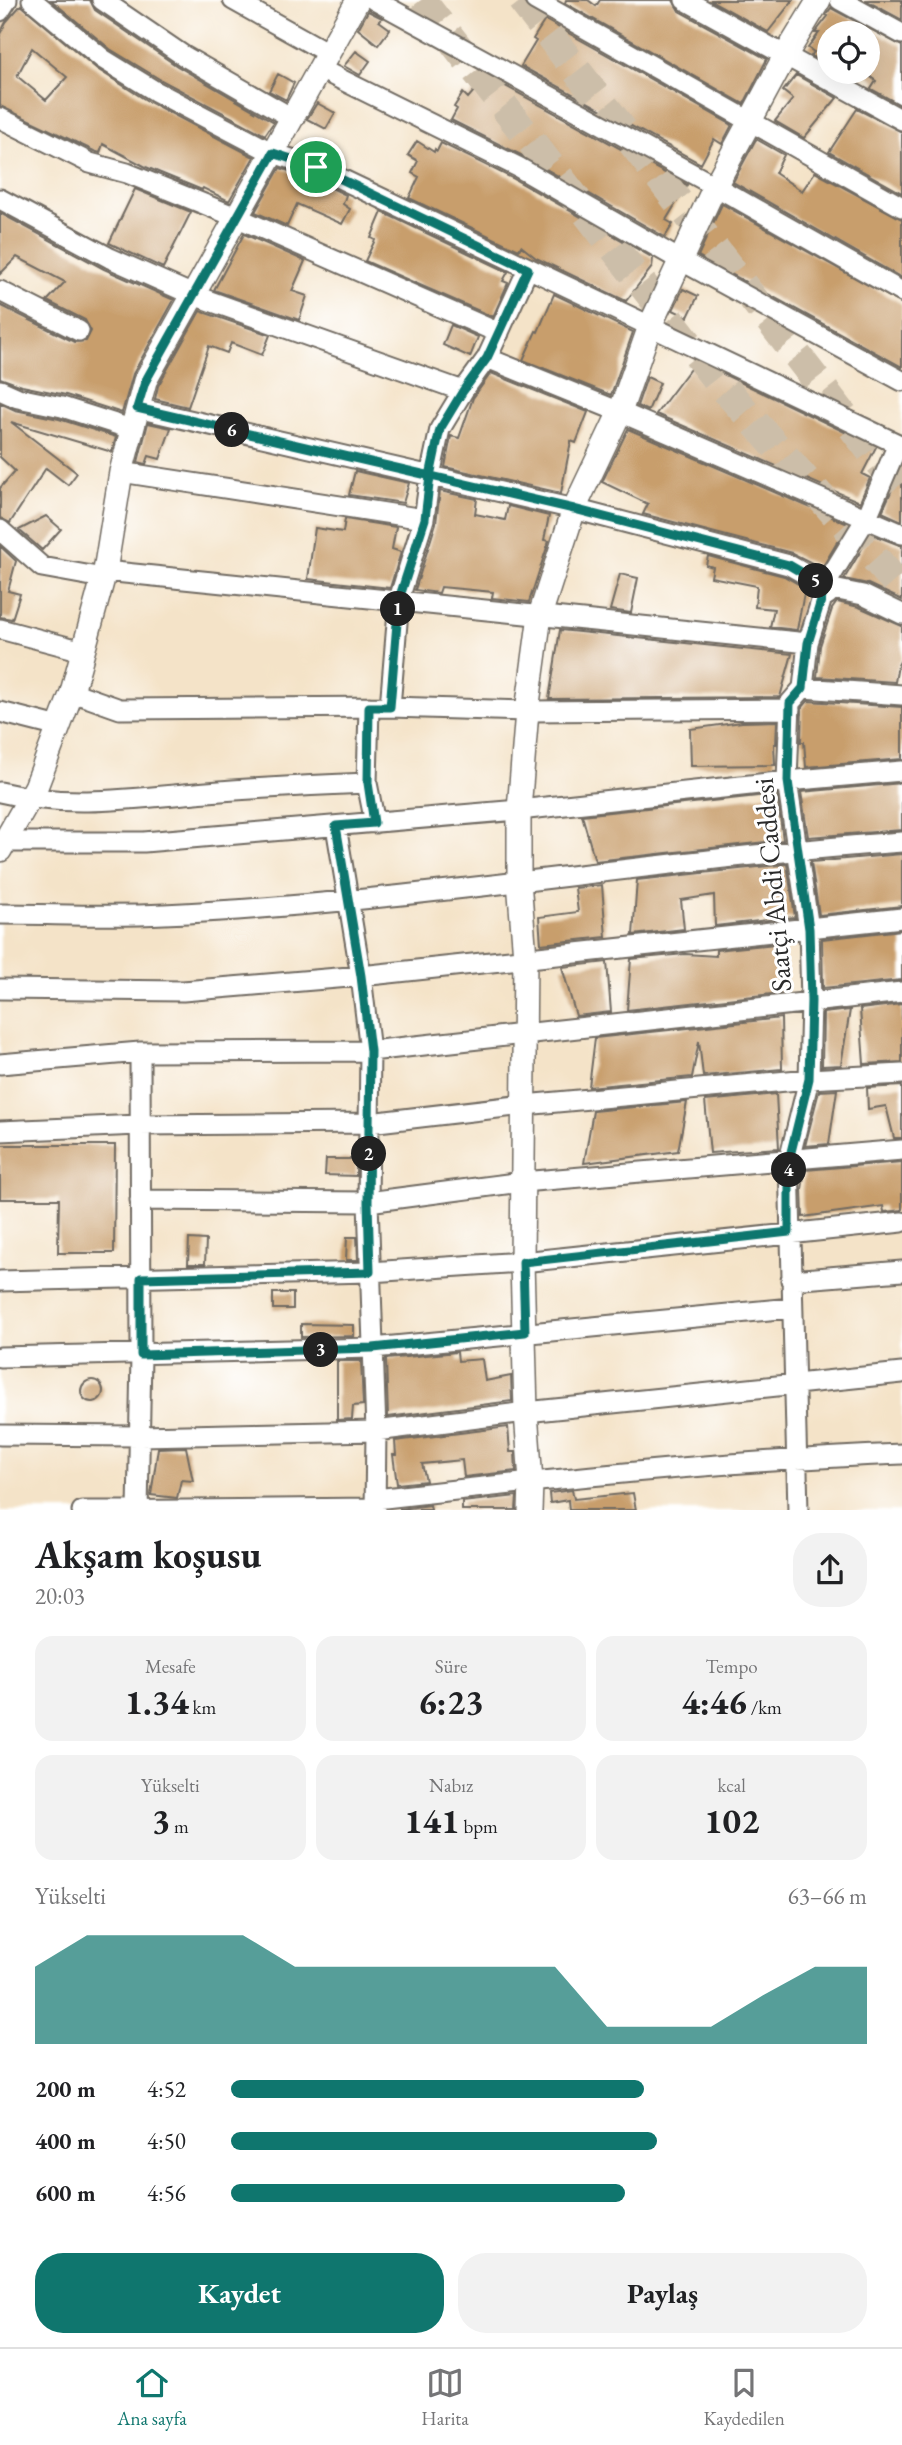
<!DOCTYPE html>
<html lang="tr">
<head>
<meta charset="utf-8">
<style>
  :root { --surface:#fff; --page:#f2f2f2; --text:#202124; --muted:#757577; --line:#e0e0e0; --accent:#0f766e }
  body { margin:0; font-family:"EB Garamond",serif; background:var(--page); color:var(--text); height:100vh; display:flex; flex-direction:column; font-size:26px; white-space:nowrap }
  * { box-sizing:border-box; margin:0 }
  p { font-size:23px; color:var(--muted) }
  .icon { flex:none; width:38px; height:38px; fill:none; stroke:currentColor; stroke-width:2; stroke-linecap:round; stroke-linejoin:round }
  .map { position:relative; height:1510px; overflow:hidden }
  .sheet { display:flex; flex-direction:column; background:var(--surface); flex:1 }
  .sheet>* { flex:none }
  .controls { position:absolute; left:817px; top:21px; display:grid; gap:14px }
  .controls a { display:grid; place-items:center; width:63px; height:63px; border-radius:50%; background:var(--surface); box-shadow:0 7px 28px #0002; font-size:35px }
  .pin { position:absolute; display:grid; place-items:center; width:60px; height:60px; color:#fff; margin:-30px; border:4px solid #fff; border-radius:50%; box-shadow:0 2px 7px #0007 }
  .km { position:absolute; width:35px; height:35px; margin:-18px; border-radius:50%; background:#222; color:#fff; font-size:19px; line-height:35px; text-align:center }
  .round { display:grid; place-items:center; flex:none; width:74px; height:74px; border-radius:28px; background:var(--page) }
  .summary { display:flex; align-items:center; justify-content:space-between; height:119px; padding:0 35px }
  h1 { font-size:38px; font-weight:700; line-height:52px }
  .stats { display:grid; grid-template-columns:repeat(3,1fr); gap:10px; height:119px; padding:7px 35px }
  .stats div { display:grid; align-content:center; border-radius:18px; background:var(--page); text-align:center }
  .stats b { font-size:35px; font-weight:700 }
  .stats small { font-size:19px; font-weight:400 }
  .stats p { font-size:19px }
  .chart { height:196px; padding:14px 35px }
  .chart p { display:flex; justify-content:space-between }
  .chart svg { width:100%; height:126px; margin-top:7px; fill:var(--accent); opacity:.7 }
  .cta { display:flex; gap:14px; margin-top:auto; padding:14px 35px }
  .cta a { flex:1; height:80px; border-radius:28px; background:var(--accent); color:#fff; font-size:28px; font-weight:700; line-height:80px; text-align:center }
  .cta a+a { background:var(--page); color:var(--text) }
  ul { padding:0 35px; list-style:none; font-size:23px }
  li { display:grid; grid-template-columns:112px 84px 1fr; align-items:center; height:52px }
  li i { height:18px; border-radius:9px; background:var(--accent) }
  .tab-bar { display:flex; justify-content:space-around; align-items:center; height:98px; border-top:2px solid var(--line); background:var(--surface); font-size:19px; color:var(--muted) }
  .tab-bar a { display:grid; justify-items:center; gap:4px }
  .tab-bar .selected { color:var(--accent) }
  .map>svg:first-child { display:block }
  .building { fill:#c89e6c; fill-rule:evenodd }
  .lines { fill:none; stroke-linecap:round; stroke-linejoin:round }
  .primary-tunnel { stroke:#ccbea9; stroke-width:30; stroke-dasharray:30 15; stroke-linecap:butt }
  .minor-casing { stroke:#716b62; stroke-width:23 }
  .tertiary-casing { stroke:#716b62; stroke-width:26 }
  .minor { stroke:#fff; stroke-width:19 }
  .tertiary { stroke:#fff; stroke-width:23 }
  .route-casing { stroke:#fff; stroke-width:14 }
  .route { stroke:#0f766e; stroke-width:9 }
  .labels { text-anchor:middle; stroke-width:6; stroke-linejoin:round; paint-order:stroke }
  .street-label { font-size:28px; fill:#2b2b2b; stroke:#fff }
</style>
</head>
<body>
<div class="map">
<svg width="902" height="1511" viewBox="0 0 902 1511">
  <rect width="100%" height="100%" fill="#fff"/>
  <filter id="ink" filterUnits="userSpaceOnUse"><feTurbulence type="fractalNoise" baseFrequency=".0143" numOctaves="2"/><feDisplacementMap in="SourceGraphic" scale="14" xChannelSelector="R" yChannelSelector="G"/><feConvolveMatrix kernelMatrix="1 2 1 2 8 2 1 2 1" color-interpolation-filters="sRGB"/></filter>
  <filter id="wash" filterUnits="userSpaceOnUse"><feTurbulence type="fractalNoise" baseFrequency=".00686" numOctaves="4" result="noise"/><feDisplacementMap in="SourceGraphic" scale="28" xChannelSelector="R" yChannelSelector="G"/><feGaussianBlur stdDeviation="1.57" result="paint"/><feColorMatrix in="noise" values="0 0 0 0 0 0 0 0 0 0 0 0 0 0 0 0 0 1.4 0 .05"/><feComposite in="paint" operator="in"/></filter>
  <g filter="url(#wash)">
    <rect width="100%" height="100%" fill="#f4e3c8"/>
    <g id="blocks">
      <!-- building -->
      <path class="building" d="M51 0H90L95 10 177 66 274 122 271 126 265 135 161 80 110 49Z
        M566 0H588L596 6 600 0H673L679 11 767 59 744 104 565 3Z
        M710 0H793L768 32Z
        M865 0H902V20Z
        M21 5 97 69 149 102 254 157 229 201 203 188 202 190 146 167 103 144 100 153 94 151 0 106V34L6 22ZM32 48 67 77 46 100 17 76Z
        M831 8 902 46V106L871 89 876 81 868 75V33H830V66L811 56 814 52 808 48 819 33H815L828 16 826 15Z
        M368 11 382 18 379 21 390 29 378 45 358 29Z
        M545 20 732 125 722 144 714 139 701 164 521 66 536 41 533 39Z
        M356 51 370 61 360 75 344 66Z
        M278 74 294 83 286 100 269 91Z
        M796 75 837 98 804 138 775 121 793 99 783 91Z
        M487 76 687 185 666 220 673 224 665 237 523 156 451 120 457 109 454 107 463 93 468 98Z
        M317 103 335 113 326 129 307 119Z
        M857 109 902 132V193L829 152Z
        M756 139 784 155 775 173 802 191 815 172 902 219V278L733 182Z
        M417 141 434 152 435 149 437 151 441 143 512 178 653 258 652 267 626 301 536 258 521 246 519 250 409 198 419 177 412 173 418 161 408 155Z
        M280 168 311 178 346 195 343 204 350 209 342 224 297 204 287 226 255 212Z
        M135 189 191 212 163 268 109 243Z
        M722 204 902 304V367L698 256Z
        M382 212 508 272 503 281 508 283 493 317 365 261 375 240 371 238Z
        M0 213 104 269 174 300 133 374 122 413 66 395 22 386 0 378V305L74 342 86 341 91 331 85 320 47 301 65 282 17 257 0 274Z
        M244 234 305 261 292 291 307 296 299 320 214 290Z
        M683 289 698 296 688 317 673 310Z
        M554 294 633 332 611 395 523 360 536 331 538 332Z
        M200 311 270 335 262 355 231 343 227 353 209 346 188 407 155 399 158 386Z
        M451 325 478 337 470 357 443 345Z
        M696 361 876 447 862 474 870 478 860 502 656 414Z
        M491 373 588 412 576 443 571 441 561 493 445 467 451 436 459 438 473 398Z
        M647 377 660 383 648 411 637 406Z
        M0 403 15 410 59 419 116 437 112 452 11 422 77 473 68 485 46 468 10 523 0 518V488L15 471 0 457Z
        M148 423 171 428 160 459 149 456 146 464 138 462Z
        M628 429 848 524 822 568 792 553 643 514 648 504 602 482Z
        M902 467V521L882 512Z
        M355 471 409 483 403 503 349 495Z
        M440 491 477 499 475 514 505 520 508 506 549 516 544 540 549 541 529 602 492 598 493 592 441 587 439 593 415 590 436 523Z
        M46 516 61 529 42 550 19 530Z
        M345 519 396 527 392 549 401 552 390 588 308 579 315 528 343 532Z
        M871 534 902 546V600L868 584 844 579Z
        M0 546 16 561 8 591 20 594 12 619 0 617Z
        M708 556 784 576 805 588 797 630 770 627 774 609 755 607 757 586 711 577 713 567 706 565Z
        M620 574 638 578 631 613 610 610Z
        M837 602 859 607 902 626V658L898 665 895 682 817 677 820 646 832 609Z
        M560 630 792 654 780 697 549 699Z
        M808 701 902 707V759L806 767 804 742H801L802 708Z
        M777 721 776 744H774L775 765 691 766 690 729 742 722Z
        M902 783V830L808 837 801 792Z
        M777 794 783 840 595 861 582 815Z
        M902 854V906L819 915 811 862Z
        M787 864 795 917 715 926 714 895 681 900 684 929 633 935 637 880Z
        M602 885 606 937 541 944 539 917 578 912 575 888Z
        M902 930V980L823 988 822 939Z
        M775 944 780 993 627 1010 631 959 685 954 716 956V950Z
        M607 962 611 1012 576 1016 562 967Z
        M902 1004V1062L864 1064 860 1009Z
        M850 1010 841 1065 822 1066 823 1013Z
        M781 1018 782 1069 703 1076 699 1041 692 1077 589 1087 595 1038Z
        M902 1086V1138H894L886 1106 868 1109 867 1088Z
        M837 1090 829 1144 805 1146 819 1091Z
        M776 1094 779 1148 710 1153 705 1101Z
        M687 1102 678 1151 584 1163 593 1111Z
        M0 1145H115L114 1253H58L59 1199H0Z
        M326 1159H356V1176L325 1175Z
        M902 1162V1210L884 1212 883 1206 803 1217 802 1189 805 1170Z
        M347 1237H357L358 1260H346Z
        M189 1239 206 1240 205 1264H188Z
        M273 1293H293V1309H273Z
        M301 1324 354 1325V1336L301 1337Z
        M457 1352 458 1361 482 1359 485 1381 511 1376 512 1401 388 1417 386 1359Z
        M337 1361H361L363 1405 353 1406 352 1419 337 1420Z
        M81 1391a11 11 0 1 1 22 0a11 11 0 1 1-22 0Z
        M508 1427 510 1452H515L516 1471 464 1477 462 1460 422 1464 426 1481 397 1484 393 1455H396L395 1441Z
        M186 1447 193 1481 181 1480 177 1498 151 1495 158 1448Z
        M572 1490 574 1499 633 1493 636 1510H569L568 1500 550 1503 549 1493Z
        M517 1496 516 1510H462V1502Z
        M430 1505 431 1510H400V1509Z"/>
    </g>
  </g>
  <g filter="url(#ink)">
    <use href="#blocks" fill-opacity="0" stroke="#716b62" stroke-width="2"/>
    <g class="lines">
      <!-- primary-tunnel -->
      <path class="primary-tunnel" d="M421 0 717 380 902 589
        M522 0 902 491"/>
      <!-- minor casing -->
      <g class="minor-casing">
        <path id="minor" d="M32 0 103 59 155 91 273 153 316 167 902 446
          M102 0 184 56 292 118
          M233 0 328 53
          M374 0 715 186 902 292
          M535 0 902 207
          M685 0 902 120
          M840 0 902 34
          M0 11 7 0
          M320 69 518 167 680 260 902 381
          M0 118 90 163 127 173 236 217 499 333
          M0 199 110 258 193 295 463 391
          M0 291 79 331
          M487 358 620 412 902 534
          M0 390 18 398 62 407 131 429
          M137 408 574 509 789 565 819 582
          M121 472 424 519
          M0 530 42 567 103 578
          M105 571 808 643
          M829 579 867 517 898 444
          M817 587 823 595H827L833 589 863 595 902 614
          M0 629 83 651
          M803 688 902 695
          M72 692 120 709 390 707 527 711 790 709
          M369 707 367 783 375 823
          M390 707 399 599 424 519 430 476 440 429 463 391 487 358 528 269
          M0 712 59 727
          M0 792C69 809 137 798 207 792 261 788 314 785 367 783
          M336 826 361 976 370 1051 368 1202 376 1431 375 1511
          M4 842H144L519 810 787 781 902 771
          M0 914C55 914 110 917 164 914 411 903 656 859 902 842
          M0 989 183 991 361 976 902 918
          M0 1064 140 1052 370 1051 902 992
          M0 1131 139 1125 369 1123 524 1105 809 1079 902 1074
          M140 1200 368 1202 522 1182 902 1150
          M791 1280 902 1271
          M0 1281 370 1272 522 1262 902 1222
          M0 1357 373 1348 791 1308
          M0 1435 140 1436 376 1431 526 1412 902 1373
          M376 1499C551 1479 726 1461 902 1454
          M82 1511 376 1508
          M138 1511 141 1355 140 1052
          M798 1511 789 1160 809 1079 811 1001 809 929 787 781 790 703 803 688 808 643 823 595"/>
      </g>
      <!-- tertiary casing -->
      <g class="tertiary-casing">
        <path id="tertiary" d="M0 850 36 787 72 692 105 571 121 472 145 381 358 0
          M530 1511 531 1482 526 1412 522 1262 525 957 519 881V810L527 711 540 615 574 509 620 412 650 326 715 186 785 56 819 0"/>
      </g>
      <!-- minor -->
      <use href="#minor" class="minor"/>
      <!-- tertiary -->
      <use href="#tertiary" class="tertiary"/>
    </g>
  </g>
  <g class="lines" filter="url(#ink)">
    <!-- route casing -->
    <g class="route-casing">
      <path id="route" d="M316 167 528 269 487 358 463 391 440 429 430 476 425 519 399 599 390 707H369L368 783 374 823 336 826 361 976 370 1051 368 1202 370 1272 141 1278V1355L373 1348 525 1332 523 1262 789 1232V1160L809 1079 811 1001 809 929 788 781 790 703 803 688 808 643 823 594 819 592 818 582 789 565 574 509 137 408 145 382 273 153 316 167"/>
    </g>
    <!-- route -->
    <use href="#route" class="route"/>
  </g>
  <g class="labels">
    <!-- street labels -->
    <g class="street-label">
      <text transform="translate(772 885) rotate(-95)" y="10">Saatçi Abdi Caddesi</text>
    </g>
  </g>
</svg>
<div class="controls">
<a><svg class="icon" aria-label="locate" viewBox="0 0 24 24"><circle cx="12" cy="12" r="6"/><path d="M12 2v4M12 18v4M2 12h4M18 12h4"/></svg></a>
</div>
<div class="pin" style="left:316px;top:167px;background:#1e9e55"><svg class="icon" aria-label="arrive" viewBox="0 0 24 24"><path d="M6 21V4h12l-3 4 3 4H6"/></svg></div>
<b class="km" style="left:398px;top:609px">1</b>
<b class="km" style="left:369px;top:1154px">2</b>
<b class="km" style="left:321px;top:1350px">3</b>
<b class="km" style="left:789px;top:1170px">4</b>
<b class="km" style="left:816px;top:581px">5</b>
<b class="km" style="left:232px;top:430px">6</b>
</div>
<section class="sheet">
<div class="summary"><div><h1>Akşam koşusu</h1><p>20:03</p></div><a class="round"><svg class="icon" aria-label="share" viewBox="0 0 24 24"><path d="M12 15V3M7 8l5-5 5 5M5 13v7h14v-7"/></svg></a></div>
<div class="stats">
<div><p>Mesafe</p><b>1.34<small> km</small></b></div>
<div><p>Süre</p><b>6:23</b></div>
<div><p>Tempo</p><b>4:46<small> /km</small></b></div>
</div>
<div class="stats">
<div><p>Yükselti</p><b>3<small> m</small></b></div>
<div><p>Nabız</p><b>141<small> bpm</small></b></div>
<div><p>kcal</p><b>102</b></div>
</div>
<div class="chart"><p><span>Yükselti</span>63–66 m</p>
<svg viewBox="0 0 160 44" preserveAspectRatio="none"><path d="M0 44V17L10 6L20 6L30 6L40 6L50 17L60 17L70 17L80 17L90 17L100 17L110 38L120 38L130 38L140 27L150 17L160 17V44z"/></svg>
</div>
<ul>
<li><b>200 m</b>4:52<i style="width:65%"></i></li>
<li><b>400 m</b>4:50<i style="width:67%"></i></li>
<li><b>600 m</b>4:56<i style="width:62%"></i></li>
</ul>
<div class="cta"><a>Kaydet</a><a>Paylaş</a></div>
</section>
<nav class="tab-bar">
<a class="selected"><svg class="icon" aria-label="home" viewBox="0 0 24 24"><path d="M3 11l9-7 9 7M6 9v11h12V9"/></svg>Ana sayfa</a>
<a><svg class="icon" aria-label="map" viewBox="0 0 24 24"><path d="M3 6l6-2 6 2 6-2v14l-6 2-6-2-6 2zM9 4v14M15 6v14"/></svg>Harita</a>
<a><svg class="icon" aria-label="saved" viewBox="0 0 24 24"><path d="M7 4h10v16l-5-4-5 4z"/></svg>Kaydedilen</a>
</nav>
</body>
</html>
